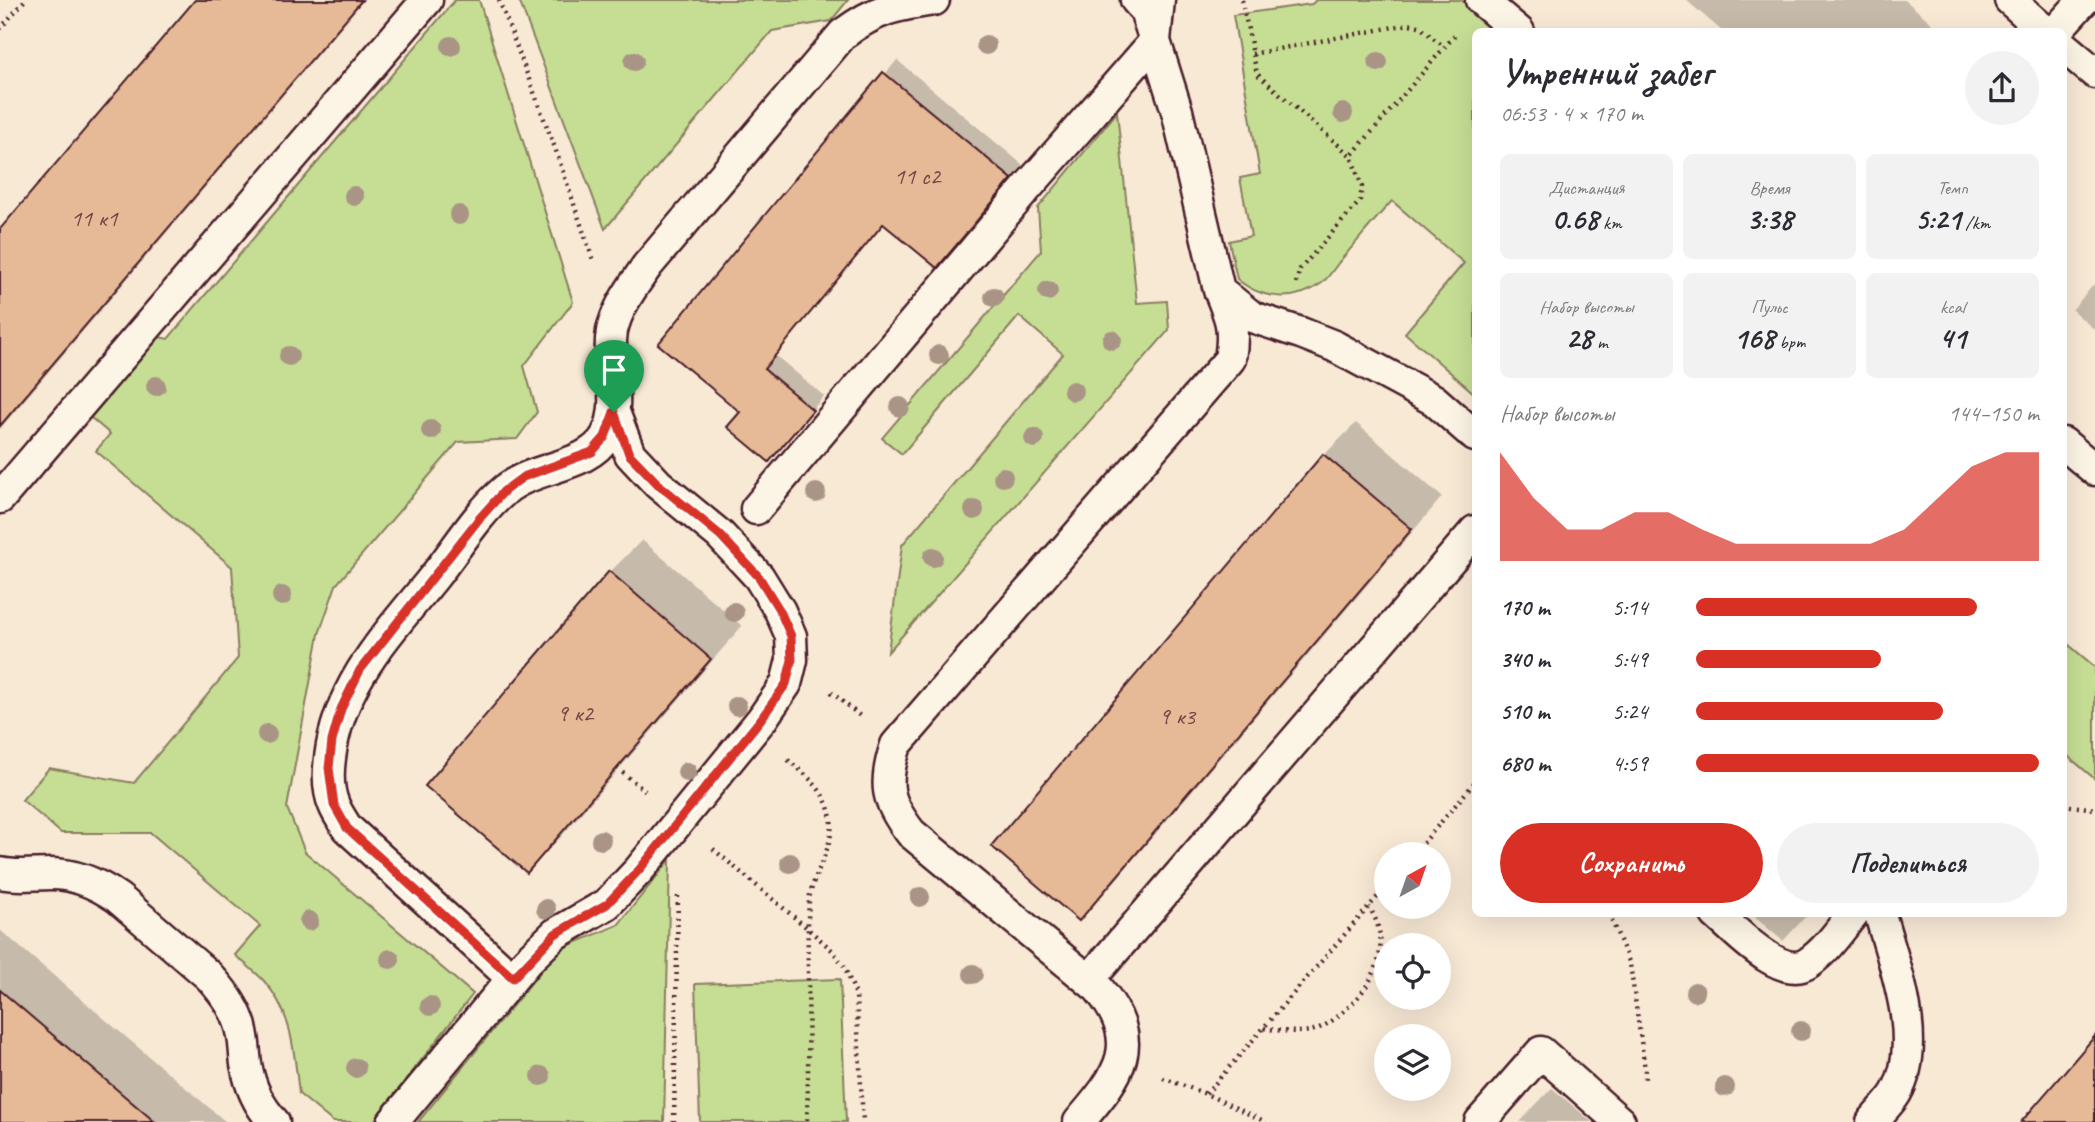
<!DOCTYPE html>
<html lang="ru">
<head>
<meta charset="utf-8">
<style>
  :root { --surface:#fff; --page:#f2f2f3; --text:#2b2b33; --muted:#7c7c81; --accent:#d93025 }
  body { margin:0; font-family:Caveat,sans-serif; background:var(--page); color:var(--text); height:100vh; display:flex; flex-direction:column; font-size:26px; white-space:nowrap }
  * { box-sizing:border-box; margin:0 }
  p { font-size:23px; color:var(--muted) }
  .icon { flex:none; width:38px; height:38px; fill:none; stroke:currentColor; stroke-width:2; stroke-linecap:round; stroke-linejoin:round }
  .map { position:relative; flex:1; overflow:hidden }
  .panel { position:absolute; left:1472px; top:28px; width:595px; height:889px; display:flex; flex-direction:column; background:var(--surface); border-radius:10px; box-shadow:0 7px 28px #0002 }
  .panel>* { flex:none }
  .needle { width:46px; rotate:40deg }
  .fabs { position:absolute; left:1374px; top:842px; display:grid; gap:14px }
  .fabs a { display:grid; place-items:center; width:77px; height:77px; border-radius:50%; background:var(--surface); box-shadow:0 7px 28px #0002; font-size:35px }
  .pin { position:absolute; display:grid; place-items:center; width:60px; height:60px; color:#fff; margin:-72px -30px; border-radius:50% 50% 50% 0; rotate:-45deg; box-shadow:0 0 7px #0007 }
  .pin .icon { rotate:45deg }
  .round { display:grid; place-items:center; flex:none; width:74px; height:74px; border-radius:37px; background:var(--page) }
  .overview { display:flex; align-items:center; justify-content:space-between; height:119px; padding:0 28px }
  h1 { font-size:38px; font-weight:700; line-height:52px }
  .figures { display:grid; grid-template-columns:repeat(3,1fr); gap:10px; height:119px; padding:7px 28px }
  .figures div { display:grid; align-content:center; border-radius:10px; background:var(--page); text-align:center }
  .figures b { font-size:30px; font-weight:700 }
  .figures small { font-size:19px; font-weight:400 }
  .figures p { font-size:19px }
  .chart { height:196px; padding:14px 28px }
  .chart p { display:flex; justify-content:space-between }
  .chart svg { width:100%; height:126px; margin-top:7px; fill:var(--accent); opacity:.7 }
  .primary-button { display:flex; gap:14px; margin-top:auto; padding:14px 28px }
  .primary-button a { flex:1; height:80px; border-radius:42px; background:var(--accent); color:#fff; font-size:28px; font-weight:700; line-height:80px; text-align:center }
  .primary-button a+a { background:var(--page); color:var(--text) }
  ul { padding:0 28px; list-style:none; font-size:23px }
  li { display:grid; grid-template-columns:112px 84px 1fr; align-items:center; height:52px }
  li i { height:18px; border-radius:9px; background:var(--accent) }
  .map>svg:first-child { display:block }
  .green { fill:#c6de94; stroke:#887e60; stroke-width:2 }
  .shadow { fill:#0003 }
  .building { fill:#e7ba97; stroke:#4a1f2b; stroke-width:2 }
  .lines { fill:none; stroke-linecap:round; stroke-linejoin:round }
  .lane-casing { stroke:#4a1f2b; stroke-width:35 }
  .path { stroke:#4a1f2b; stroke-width:4.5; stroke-dasharray:2 5; stroke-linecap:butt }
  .lane { stroke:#fcf5e5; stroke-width:30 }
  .tree { fill:#a99486 }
  .route-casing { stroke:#fff; stroke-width:14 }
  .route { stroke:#d93025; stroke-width:9 }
  .labels { text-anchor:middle; stroke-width:5; stroke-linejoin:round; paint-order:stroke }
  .number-label { font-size:24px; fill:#714646 }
</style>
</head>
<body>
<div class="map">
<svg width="2095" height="1122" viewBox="0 0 2095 1122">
  <rect width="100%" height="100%" fill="#f8e9d5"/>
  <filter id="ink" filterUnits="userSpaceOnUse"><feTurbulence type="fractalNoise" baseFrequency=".0143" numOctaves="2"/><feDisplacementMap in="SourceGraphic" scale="14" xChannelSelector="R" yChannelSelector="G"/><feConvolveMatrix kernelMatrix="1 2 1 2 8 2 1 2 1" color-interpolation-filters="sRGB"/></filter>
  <g filter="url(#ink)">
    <!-- green -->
    <path class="green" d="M455 0H479L573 302 524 366 537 412 517 439 458 442 336 585 319 634 287 808 305 852 473 994 373 1122H333L299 1094C294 1053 293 1013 264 981 256 972 245 964 235 955L260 926 151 833H61L22 800 49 768 134 783 238 658 232 567 96 451 110 434 84 412 151 335 168 339Z
      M519 0H848L831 21 772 31 605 229Z
      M1316 0H1461L1498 31 1475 32V394L1405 333 1464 263 1392 201C1374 220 1357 242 1339 262 1334 269 1328 278 1322 283 1295 303 1262 300 1237 279L1229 241 1251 236 1240 178 1260 174 1233 15 1312 4Z
      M1117 112 1137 303 1167 301 1169 330 888 652 902 545 1063 354 1019 316 902 454 882 438 1041 251 1038 208Z
      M2063 640 2095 667V779L2063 752Z
      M670 860 664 1122H418L558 950 618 925Z
      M840 979 846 1122H700L695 984Z"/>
    <!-- shadow -->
    <path class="shadow" d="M197 0H364L0 429V232Z
      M1686 0H1905L1942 32H1723Z
      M897 60 1023 165 950 252 884 222 775 355 824 396 782 446 660 344Z
      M2095 283V330L2072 310Z
      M1356 423 1442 497 1110 887 1079 919 993 846 1324 455Z
      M642 540 742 626 560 838 527 871 610 572Z
      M1751 914H1808L1783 941Z
      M0 930 226 1122H0Z
      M1552 1088 1592 1122H1519Z"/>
    <!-- building -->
    <path class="building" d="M195 0H362L0 426V229Z
      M883 72 1012 179 937 268 883 224 764 369 813 410 769 462 727 427 740 412 658 344Z
      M1323 454 1412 529 1079 921 991 846Z
      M609 571 711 659 527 873 425 786Z
      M0 990 155 1122H0Z
      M2095 1036V1122H2021Z"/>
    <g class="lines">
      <!-- lane casing -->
      <g class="lane-casing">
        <path id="lane" d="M1481 0 1519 32
          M2010 0 2046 32
          M2055 32 2084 0
          M2063 46 2095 73
          M1220 291 1252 317 1301 333 1334 346 1434 400 1475 436
          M2063 443 2095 470
          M0 498 427 0
          M756 509 1025 190 1155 41 1145 10 1136 0
          M0 873C16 877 34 874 51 874 76 874 98 884 118 898L209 976C221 989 233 1004 239 1021 245 1035 244 1050 246 1064 250 1087 258 1105 274 1122
          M1716 914C1735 930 1781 981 1808 963 1827 950 1840 930 1853 914
          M512 978 347 828C343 821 337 813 334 805 328 791 328 773 330 758 339 683 389 633 434 577 457 548 477 514 505 490 533 466 588 468 606 436 624 403 606 366 612 331 617 307 634 285 647 266L843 34C876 9 894 6 934 0
          M1089 980 1475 531
          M393 1122 527 961 555 934 607 904 639 870 762 719 786 684 792 660 791 636 780 611 759 577 720 535 658 484 630 454 614 412
          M1079 1122C1120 1074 1144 1044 1098 988L911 833C886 801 883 784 896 745L1230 359C1235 328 1231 319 1219 290L1177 111 1155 41 1159 0
          M1480 1122 1541 1052 1620 1122
          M1872 1122C1879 1113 1890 1103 1896 1093 1925 1041 1894 965 1880 914"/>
      </g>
      <!-- path -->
      <path class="path" d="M499 0 555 148 593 260
        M1242 0 1257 74 1351 156 1455 35
        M0 29 25 0
        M1252 54 1409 24 1419 26 1444 47
        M1296 283 1300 269 1360 201 1362 187 1351 156
        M831 692 860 716
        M788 760C808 776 827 792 831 819 835 847 812 874 809 901 807 929 808 955 808 982 809 1029 808 1075 807 1122
        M617 768 645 791
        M2063 805 2095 809
        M713 849 807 928 832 950 844 966 856 995 863 1122
        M1414 854 1475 782
        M1609 914 1630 964 1645 1069V1082
        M1264 1028C1281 1031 1298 1034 1314 1030 1326 1026 1337 1018 1346 1009 1376 983 1393 944 1369 907
        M1163 1078 1206 1094 1266 1122
        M1206 1094 1386 887
        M674 1122 678 895"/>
      <!-- lane -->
      <use href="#lane" class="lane"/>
    </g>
    <!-- trees -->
    <g class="tree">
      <circle cx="986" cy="45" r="10"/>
      <circle cx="451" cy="46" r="10"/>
      <circle cx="634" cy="61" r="10"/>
      <circle cx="1378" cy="62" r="10"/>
      <circle cx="1343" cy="113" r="10"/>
      <circle cx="354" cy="196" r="10"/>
      <circle cx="459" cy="215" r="10"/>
      <circle cx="1048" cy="291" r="10"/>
      <circle cx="994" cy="297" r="10"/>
      <circle cx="1112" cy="340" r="10"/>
      <circle cx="939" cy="355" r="10"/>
      <circle cx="289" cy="356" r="10"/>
      <circle cx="156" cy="386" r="10"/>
      <circle cx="1073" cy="391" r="10"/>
      <circle cx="900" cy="407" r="10"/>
      <circle cx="431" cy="430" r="10"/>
      <circle cx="1034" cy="438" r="10"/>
      <circle cx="1003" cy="477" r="10"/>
      <circle cx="816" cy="493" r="10"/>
      <circle cx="974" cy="510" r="10"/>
      <circle cx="933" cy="557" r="10"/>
      <circle cx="282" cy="596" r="10"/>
      <circle cx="734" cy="612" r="10"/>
      <circle cx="737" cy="706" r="10"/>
      <circle cx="267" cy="734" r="10"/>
      <circle cx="687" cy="772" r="10"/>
      <circle cx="601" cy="840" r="10"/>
      <circle cx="790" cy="863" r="10"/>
      <circle cx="920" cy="897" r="10"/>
      <circle cx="546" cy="909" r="10"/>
      <circle cx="309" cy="921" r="10"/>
      <circle cx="390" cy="959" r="10"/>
      <circle cx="973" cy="974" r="10"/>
      <circle cx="1695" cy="992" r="10"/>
      <circle cx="430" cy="1006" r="10"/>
      <circle cx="1801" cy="1031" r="10"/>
      <circle cx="356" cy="1068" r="10"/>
      <circle cx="541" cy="1076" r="10"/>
      <circle cx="1725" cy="1087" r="10"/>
    </g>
  </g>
  <g class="lines" filter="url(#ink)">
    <!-- route casing -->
    <g class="route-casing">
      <path id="route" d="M614 412 629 454 658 484 720 535 759 577 780 611 791 636 792 660 786 684 761 719 639 870 607 904 555 934 513 978 347 828 334 805 329 768 332 741 341 709 360 670 478 520 504 491 523 477 592 452 605 437Z"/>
    </g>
    <!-- route -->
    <use href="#route" class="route"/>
  </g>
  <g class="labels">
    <!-- number labels -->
    <g class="number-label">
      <text x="917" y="184">11 с2</text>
      <text x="94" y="226">11 к1</text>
      <text x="575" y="721">9 к2</text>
      <text x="1177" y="724">9 к3</text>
    </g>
  </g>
</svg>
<div class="fabs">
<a><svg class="needle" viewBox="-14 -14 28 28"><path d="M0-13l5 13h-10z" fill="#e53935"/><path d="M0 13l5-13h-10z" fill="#7c7c81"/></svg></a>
<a><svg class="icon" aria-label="locate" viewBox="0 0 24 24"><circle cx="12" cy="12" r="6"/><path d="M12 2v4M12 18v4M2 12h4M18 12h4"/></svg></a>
<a><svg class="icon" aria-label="layers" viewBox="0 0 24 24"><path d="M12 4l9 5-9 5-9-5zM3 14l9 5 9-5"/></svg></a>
</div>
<div class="pin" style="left:614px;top:412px;background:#1e9e55"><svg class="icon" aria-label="arrive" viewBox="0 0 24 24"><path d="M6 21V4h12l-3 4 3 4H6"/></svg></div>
<section class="panel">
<div class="overview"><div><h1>Утренний забег</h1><p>06:53 · 4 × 170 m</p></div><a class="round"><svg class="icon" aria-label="share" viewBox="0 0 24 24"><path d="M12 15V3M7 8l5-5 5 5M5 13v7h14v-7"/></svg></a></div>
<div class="figures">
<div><p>Дистанция</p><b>0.68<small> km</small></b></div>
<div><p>Время</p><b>3:38</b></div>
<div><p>Темп</p><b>5:21<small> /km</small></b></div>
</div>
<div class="figures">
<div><p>Набор высоты</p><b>28<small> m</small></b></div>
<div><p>Пульс</p><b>168<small> bpm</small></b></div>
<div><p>kcal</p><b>41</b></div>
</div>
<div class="chart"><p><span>Набор высоты</span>144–150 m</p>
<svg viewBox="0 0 160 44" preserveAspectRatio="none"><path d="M0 44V6L10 22L20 33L30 33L40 27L50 27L60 33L70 38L80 38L90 38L100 38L110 38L120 33L130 22L140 11L150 6L160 6V44z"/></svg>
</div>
<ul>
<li><b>170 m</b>5:14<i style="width:82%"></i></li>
<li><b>340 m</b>5:49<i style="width:54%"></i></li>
<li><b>510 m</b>5:24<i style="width:72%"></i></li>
<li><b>680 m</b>4:59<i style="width:100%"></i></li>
</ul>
<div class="primary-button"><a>Сохранить</a><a>Поделиться</a></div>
</section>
</div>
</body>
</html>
